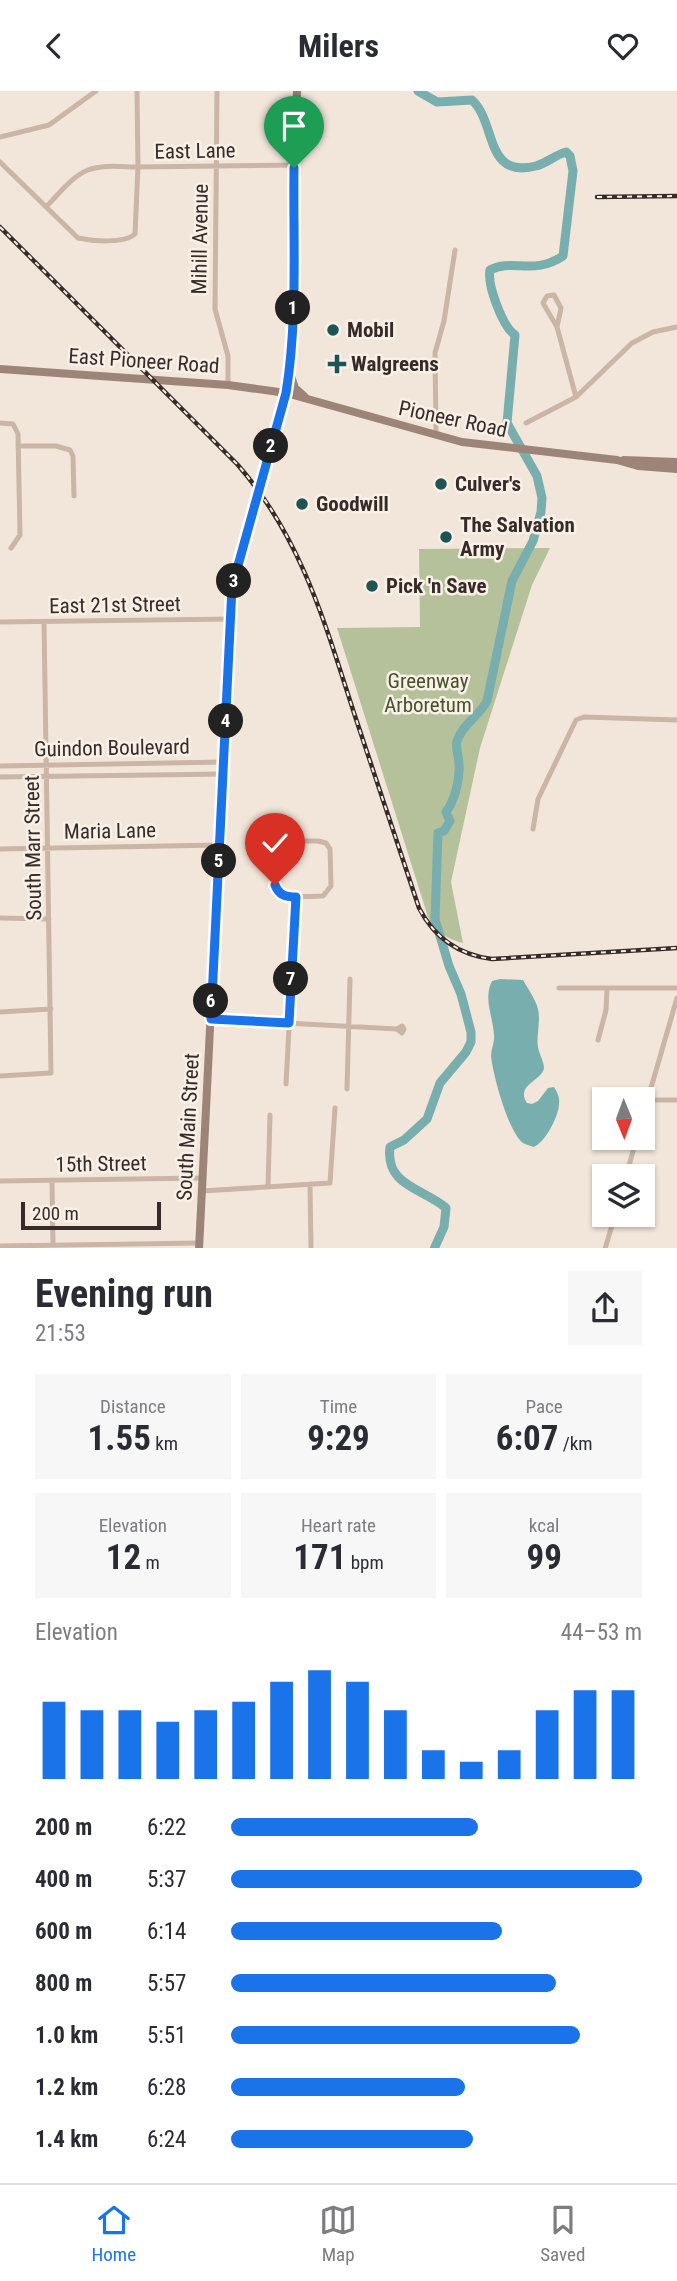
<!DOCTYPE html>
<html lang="en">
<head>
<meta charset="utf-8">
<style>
  :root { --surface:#fff; --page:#f7f7f7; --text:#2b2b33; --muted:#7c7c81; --line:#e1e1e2; --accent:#1a73e8 }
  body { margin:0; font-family:"Roboto Condensed",sans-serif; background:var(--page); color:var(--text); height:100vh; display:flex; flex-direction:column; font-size:26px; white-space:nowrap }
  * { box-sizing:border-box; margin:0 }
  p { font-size:23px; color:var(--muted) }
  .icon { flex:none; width:38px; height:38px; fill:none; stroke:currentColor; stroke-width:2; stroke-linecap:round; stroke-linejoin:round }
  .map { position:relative; height:1157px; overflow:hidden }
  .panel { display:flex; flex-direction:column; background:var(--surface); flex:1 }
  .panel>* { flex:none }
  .needle { width:46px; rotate:179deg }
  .tools { position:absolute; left:592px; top:996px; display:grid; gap:14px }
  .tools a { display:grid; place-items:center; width:63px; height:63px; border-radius:0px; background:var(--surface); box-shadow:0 2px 5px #0004; font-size:35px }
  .scale { position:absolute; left:21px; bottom:18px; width:140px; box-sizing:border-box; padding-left:7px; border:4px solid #362b27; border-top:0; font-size:19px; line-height:24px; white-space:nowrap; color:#362b27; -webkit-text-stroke:5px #f9f0e7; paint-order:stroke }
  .pin { position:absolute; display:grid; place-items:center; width:60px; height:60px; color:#fff; margin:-72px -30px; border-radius:50% 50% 50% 0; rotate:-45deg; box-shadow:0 0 7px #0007 }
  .pin .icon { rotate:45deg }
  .km { position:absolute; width:35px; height:35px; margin:-18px; border-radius:50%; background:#222; color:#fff; font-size:19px; line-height:35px; text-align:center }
  .round { display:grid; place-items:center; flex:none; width:74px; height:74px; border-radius:0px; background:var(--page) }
  .head { display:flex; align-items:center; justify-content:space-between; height:119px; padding:0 35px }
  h1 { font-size:38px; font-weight:700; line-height:52px }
  .metrics { display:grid; grid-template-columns:repeat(3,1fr); gap:10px; height:119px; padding:7px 35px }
  .metrics div { display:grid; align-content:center; border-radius:0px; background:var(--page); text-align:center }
  .metrics b { font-size:35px; font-weight:700 }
  .metrics small { font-size:19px; font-weight:400 }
  .metrics p { font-size:19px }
  .chart { height:196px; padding:14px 35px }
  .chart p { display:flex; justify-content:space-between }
  .chart svg { width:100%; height:126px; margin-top:7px; stroke:var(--accent); stroke-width:6 }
  ul { padding:0 35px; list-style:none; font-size:23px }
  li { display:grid; grid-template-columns:112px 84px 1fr; align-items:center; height:52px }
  li i { height:18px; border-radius:9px; background:var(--accent) }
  header { display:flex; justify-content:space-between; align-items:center; height:91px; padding:0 35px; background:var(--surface); font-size:32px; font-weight:700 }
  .dock { display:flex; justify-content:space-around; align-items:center; height:98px; border-top:2px solid var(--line); background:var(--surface); font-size:19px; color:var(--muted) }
  .dock a { display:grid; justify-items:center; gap:4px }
  .dock .on { color:var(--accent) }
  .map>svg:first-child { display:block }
  .green { fill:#b5c19a }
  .water { fill:#79aeaf }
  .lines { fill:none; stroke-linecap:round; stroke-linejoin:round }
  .river { stroke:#79aeaf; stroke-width:9 }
  .street { stroke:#cab5a6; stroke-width:5 }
  .secondary { stroke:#9d8478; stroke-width:8 }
  .rail-casing { stroke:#362b27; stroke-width:4.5 }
  .rail { stroke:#f9f0e7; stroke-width:2; stroke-dasharray:5; stroke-linecap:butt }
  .route-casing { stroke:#fff; stroke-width:14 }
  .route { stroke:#1a73e8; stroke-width:9 }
  .poi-dot { fill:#1d5557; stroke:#f9f0e7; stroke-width:2.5 }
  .labels { text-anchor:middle; stroke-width:5; stroke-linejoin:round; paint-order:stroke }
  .street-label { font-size:21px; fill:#362b27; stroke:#f9f0e7 }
  .poi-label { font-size:21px; font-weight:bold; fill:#362b27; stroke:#f9f0e7; text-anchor:start }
  .park-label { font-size:21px; fill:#46542b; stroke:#f9f0e7 }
</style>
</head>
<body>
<header><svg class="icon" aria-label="back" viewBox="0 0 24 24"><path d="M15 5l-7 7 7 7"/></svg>Milers<svg class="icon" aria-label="heart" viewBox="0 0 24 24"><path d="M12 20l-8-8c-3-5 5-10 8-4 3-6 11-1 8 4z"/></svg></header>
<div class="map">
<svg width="677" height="1158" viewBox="0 0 677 1158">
  <rect width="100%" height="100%" fill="#f2e6da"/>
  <!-- green -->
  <path class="green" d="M550 457 532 494 480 657 451 791 463 852C448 849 434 839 428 826L337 537 420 536 419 458Z"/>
  <!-- water -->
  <path class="water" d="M500 888 523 889C528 898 536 909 538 918 541 931 536 944 538 956 539 963 544 970 544 977 542 990 515 994 527 1012L532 1013 538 1010 548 997 554 996C557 1001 560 1006 559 1013 559 1024 545 1053 533 1056 531 1055 525 1053 523 1052 508 1040 493 984 491 965 491 958 495 951 494 944 493 925 483 908 492 890Z"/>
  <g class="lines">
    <!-- river -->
    <path class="river" d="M418 0 437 11 472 9C497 32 484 88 536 75 547 72 555 64 566 61L570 65 573 80 563 165C533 185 513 167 490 179 487 193 502 235 515 244L507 332 537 385 542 407 541 421 533 450 512 490 487 610C479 625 462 634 457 650 455 658 459 665 459 673 460 688 455 709 446 721L450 730 444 740 438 742 435 828 449 875 461 903 471 941V951L466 961 440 992 427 1028 404 1049 390 1056C385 1095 423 1097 446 1117L444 1136 434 1158"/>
    <!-- street -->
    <path class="street" d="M217 0 215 218 228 265V294
      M0 46 49 34 96 0
      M0 71 78 147C92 150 124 153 135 143L138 76 294 74
      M46 116C58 104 72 85 88 79 103 73 123 76 138 76L137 0
      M557 236 543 212 547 205 554 204 561 217 557 236 576 306
      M0 332 13 333 18 343 20 444 11 457
      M526 332 576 306 632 252 653 241 677 236
      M436 345 435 262 444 230 455 159
      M18 355H56L70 359 73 365 74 405
      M0 531 231 528
      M0 675 224 671
      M0 686 223 683
      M533 738 538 708 576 629 584 626 677 629
      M283 750H318L326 752 330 758 331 795 323 805C269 807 274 807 277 756Z
      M0 758 220 754
      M0 827 49 828
      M559 897H677
      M0 921 51 918
      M211 928 397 938 402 935 404 938 402 942 397 938
      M598 949 606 919 607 897
      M0 985 51 982 44 531
      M286 993 296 806
      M347 998 350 888
      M642 1009H677
      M642 1028 677 907
      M626 1085 637 1046
      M52 1089 53 1154
      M0 1090 202 1087
      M310 1093 311 1158
      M268 1095 270 1024
      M202 1100 330 1092 335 1017
      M0 1155 199 1152
      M605 1158 615 1124"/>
    <!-- secondary -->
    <path class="secondary" d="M0 278 228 294 286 302 462 351 617 369 638 375 677 378
      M290 282 295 297 305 306
      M624 369 677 371
      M199 1158 232 496 286 302 291 268 294 239V89L297 0"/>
    <!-- rail casing -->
    <g class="rail-casing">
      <path id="rail" d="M597 106 677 105
        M0 136 237 373C302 447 325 533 355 625 376 689 398 753 419 817 434 846 459 864 492 868L677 857"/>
    </g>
    <!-- rail -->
    <use href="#rail" class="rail"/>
  </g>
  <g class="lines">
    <!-- route casing -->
    <g class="route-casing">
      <path id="route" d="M275 794C279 804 285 806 296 806L289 932 211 928 232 496 286 302C298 228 293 152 294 77"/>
    </g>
    <!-- route -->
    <use href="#route" class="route"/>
  </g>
  <!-- markers -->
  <g class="poi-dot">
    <circle cx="333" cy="239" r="7"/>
    <path d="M333.5 262.5h7v7h7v7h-7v7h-7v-7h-7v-7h7z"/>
    <circle cx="441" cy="393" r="7"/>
    <circle cx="302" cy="413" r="7"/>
    <circle cx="446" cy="446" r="7"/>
    <circle cx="372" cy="495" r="7"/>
  </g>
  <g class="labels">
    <!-- street labels -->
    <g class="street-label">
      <text transform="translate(195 60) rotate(-1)" y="7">East Lane</text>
      <text transform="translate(200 148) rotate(-89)" y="7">Mihill Avenue</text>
      <text transform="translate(144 270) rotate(4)" y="7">East Pioneer Road</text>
      <text transform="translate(453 328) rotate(12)" y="7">Pioneer Road</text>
      <text transform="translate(115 514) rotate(-1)" y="7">East 21st Street</text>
      <text transform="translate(112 657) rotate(-1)" y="7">Guindon Boulevard</text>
      <text transform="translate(110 740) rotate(-1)" y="7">Maria Lane</text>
      <text transform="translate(33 757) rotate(-91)" y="7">South Marr Street</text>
      <text transform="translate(188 1036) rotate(-87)" y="7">South Main Street</text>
      <text transform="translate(101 1073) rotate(-1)" y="7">15th Street</text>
    </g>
    <!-- poi labels -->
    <g class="poi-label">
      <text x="347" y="246">Mobil</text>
      <text x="351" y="280">Walgreens</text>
      <text x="455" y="400">Culver's</text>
      <text x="316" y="420">Goodwill</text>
      <text x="460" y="441">The Salvation<tspan x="460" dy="24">Army</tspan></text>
      <text x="386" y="502">Pick 'n Save</text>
    </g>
    <!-- park labels -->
    <g class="park-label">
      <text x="428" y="597">Greenway<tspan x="428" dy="24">Arboretum</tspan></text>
    </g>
  </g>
</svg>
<div class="tools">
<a><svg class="needle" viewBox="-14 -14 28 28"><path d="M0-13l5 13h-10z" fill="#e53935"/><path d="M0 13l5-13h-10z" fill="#7c7c81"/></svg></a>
<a><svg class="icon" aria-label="layers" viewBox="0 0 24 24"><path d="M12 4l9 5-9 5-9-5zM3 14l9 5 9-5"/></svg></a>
</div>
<div class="scale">200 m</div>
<div class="pin" style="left:294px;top:77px;background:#1e9e55"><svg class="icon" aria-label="arrive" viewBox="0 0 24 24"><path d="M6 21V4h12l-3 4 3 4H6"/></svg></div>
<div class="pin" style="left:275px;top:794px;background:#d93025"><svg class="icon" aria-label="check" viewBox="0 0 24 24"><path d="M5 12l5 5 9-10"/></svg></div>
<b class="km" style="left:293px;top:217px">1</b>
<b class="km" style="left:271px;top:355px">2</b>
<b class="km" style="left:234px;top:490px">3</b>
<b class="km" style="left:226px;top:630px">4</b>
<b class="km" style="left:219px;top:770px">5</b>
<b class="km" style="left:211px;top:910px">6</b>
<b class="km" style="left:291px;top:888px">7</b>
</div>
<section class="panel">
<div class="head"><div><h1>Evening run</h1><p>21:53</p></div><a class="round"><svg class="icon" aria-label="share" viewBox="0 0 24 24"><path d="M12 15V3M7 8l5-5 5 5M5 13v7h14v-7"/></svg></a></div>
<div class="metrics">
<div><p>Distance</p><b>1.55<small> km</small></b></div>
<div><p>Time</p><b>9:29</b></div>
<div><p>Pace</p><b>6:07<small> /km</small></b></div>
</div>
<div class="metrics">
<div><p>Elevation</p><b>12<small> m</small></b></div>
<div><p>Heart rate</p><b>171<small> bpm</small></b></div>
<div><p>kcal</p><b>99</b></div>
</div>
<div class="chart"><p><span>Elevation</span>44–53 m</p>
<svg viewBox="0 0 160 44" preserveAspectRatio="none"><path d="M5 44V17M15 44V20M25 44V20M35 44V24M45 44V20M55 44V17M65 44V10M75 44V6M85 44V10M95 44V20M105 44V34M115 44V38M125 44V34M135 44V20M145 44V13M155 44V13"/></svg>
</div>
<ul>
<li><b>200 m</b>6:22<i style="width:60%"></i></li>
<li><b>400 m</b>5:37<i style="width:100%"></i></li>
<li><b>600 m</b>6:14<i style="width:66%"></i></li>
<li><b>800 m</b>5:57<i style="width:79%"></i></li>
<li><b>1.0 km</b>5:51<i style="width:85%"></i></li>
<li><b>1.2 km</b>6:28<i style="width:57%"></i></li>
<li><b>1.4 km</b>6:24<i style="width:59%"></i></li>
</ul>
</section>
<nav class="dock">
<a class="on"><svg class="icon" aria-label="home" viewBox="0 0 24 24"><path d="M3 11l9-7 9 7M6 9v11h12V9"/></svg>Home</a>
<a><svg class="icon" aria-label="map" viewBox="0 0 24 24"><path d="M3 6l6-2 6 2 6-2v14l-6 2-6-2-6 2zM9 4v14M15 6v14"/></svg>Map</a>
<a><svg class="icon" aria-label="saved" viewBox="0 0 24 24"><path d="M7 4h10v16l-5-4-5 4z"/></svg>Saved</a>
</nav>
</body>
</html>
